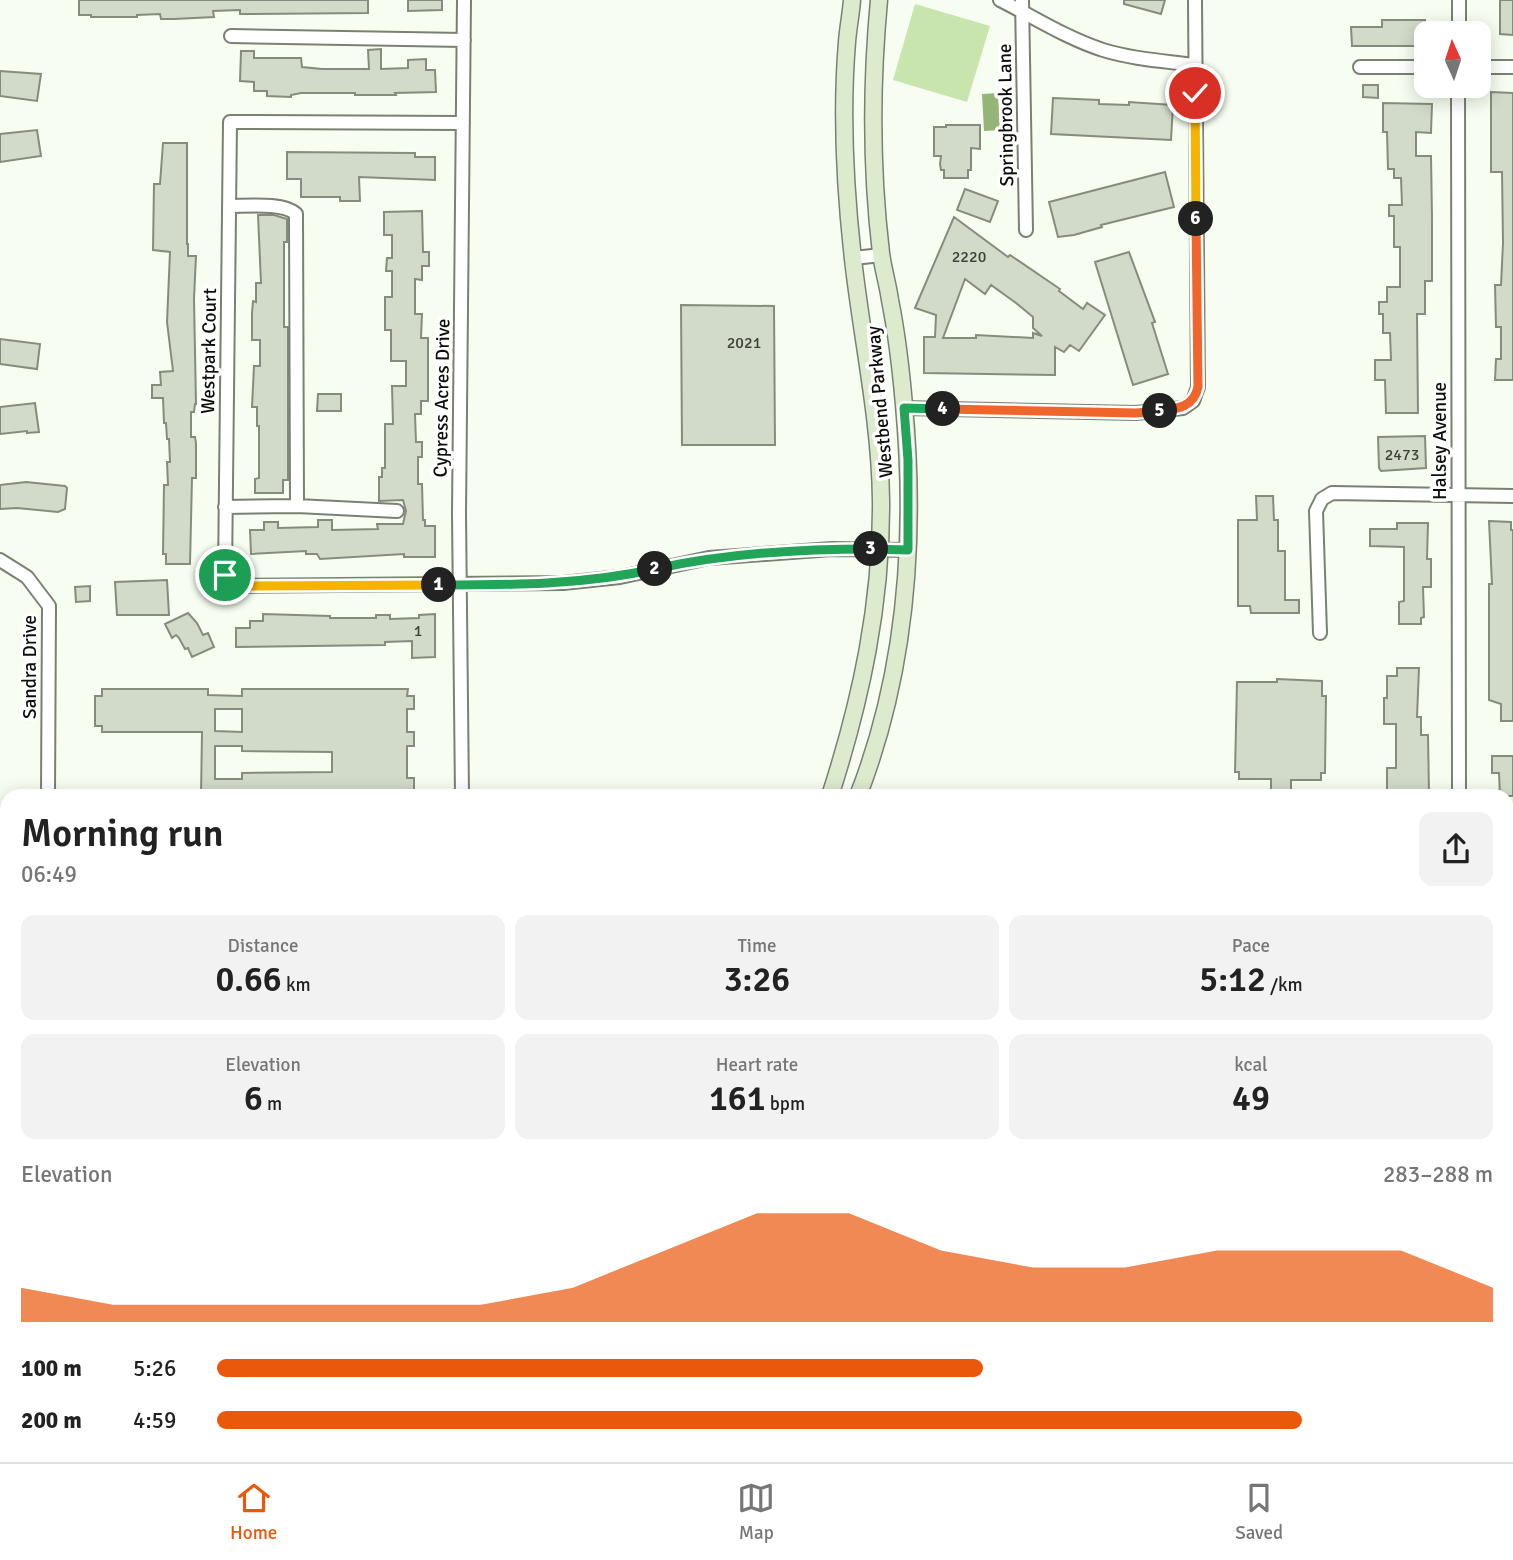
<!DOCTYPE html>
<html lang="en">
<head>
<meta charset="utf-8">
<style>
  :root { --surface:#fff; --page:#f2f2f2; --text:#222; --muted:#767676; --line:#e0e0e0; --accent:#ea580c }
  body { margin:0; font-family:Signika,sans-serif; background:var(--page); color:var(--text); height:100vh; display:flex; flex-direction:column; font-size:26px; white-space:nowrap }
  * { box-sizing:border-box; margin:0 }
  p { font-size:23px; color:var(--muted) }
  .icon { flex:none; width:38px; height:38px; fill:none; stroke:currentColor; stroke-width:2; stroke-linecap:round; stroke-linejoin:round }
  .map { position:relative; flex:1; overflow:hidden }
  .sheet { position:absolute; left:0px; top:789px; width:1514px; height:674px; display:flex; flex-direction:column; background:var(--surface); border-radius:21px 21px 0 0; box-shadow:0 4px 18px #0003 }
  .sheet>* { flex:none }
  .needle { width:46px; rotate:357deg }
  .tools { position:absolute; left:1414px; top:21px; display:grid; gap:14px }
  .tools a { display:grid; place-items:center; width:77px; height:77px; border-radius:14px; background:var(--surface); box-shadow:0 4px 18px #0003; font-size:35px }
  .pin { position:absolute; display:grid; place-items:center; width:60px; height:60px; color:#fff; margin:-30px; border:4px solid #fff; border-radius:50%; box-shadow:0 2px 7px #0007 }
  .km { position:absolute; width:35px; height:35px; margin:-18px; border-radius:50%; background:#222; color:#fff; font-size:19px; line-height:35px; text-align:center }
  .round { display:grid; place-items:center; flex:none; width:74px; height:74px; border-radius:14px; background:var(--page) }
  .headline { display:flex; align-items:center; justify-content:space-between; height:119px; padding:0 21px }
  h1 { font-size:38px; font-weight:600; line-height:52px }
  .stats { display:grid; grid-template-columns:repeat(3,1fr); gap:10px; height:119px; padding:7px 21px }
  .stats div { display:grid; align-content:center; border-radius:14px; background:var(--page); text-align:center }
  .stats b { font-size:35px; font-weight:600 }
  .stats small { font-size:19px; font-weight:400 }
  .stats p { font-size:19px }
  .chart { height:196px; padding:14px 21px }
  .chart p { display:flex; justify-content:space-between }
  .chart svg { width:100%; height:126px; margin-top:7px; fill:var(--accent); opacity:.7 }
  ul { padding:0 21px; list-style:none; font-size:23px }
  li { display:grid; grid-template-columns:112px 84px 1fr; align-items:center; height:52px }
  li i { height:18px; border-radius:9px; background:var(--accent) }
  .tabs { display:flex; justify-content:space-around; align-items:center; height:98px; border-top:2px solid var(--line); background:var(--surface); font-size:19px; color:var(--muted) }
  .tabs a { display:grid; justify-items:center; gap:4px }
  .tabs .on { color:var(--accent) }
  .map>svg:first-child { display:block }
  .green { fill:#c7e5ad }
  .water { fill:#95b478 }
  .building { fill:#d2dbca; stroke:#848d7d; stroke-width:2; fill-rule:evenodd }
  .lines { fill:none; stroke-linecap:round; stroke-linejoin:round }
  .street-casing { stroke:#798172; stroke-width:16 }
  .secondary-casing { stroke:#798172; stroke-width:19 }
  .primary-casing { stroke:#ddd; stroke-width:21 }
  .street { stroke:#fff; stroke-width:12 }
  .secondary { stroke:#dceace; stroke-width:16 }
  .primary { stroke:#b9d59d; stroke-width:18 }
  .split-1-casing { stroke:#fff; stroke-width:14 }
  .split-2-casing { stroke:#fff; stroke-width:14 }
  .split-3-casing { stroke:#fff; stroke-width:14 }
  .split-4-casing { stroke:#fff; stroke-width:14 }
  .split-5-casing { stroke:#fff; stroke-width:14 }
  .split-6-casing { stroke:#fff; stroke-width:14 }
  .split-7-casing { stroke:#fff; stroke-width:14 }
  .split-1 { stroke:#f5b400; stroke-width:9 }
  .split-2 { stroke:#22a559; stroke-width:9 }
  .split-3 { stroke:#22a559; stroke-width:9 }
  .split-4 { stroke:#22a559; stroke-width:9 }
  .split-5 { stroke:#f0652b; stroke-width:9 }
  .split-6 { stroke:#f0652b; stroke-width:9 }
  .split-7 { stroke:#f5b400; stroke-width:9 }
  .labels { text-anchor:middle; stroke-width:7; stroke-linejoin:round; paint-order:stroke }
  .number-label { font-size:16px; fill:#3d4139 }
  .street-label { font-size:19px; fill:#0b0e09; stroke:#fff }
</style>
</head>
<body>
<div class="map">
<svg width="1513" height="1462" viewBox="0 0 1513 1462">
  <rect width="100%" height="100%" fill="#f7fef1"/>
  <!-- green -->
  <path class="green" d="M915 4 990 26 967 102 893 80Z
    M0 963 7 966V1041L0 1057V1005L4 997 0 995Z
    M897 1456H968L965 1462H908Z"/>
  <!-- water -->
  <path class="water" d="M998 93 1000 130 984 131 982 94Z
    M0 1196 7 1197V1231L0 1228Z"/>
  <!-- building -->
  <path class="building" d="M79 0H368V13L245 14H240V10L213 11 214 17 174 19H161L160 14 137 15V17H91V15H79Z
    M408 0H442V10L408 11Z
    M1124 0H1165L1161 14 1124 4Z
    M1500 0H1513V35L1500 34Z
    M1382 20H1425V46H1352L1351 27H1382Z
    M381 49V69L408 68V60L426 59V70H435L436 92 395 93 396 95H355V93H301L291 95V97L267 96V91H254V82L240 81 241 51H254V58H301L302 67 322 69H369L368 50Z
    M0 71 41 74 37 101 0 96Z
    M1363 85H1378V98L1363 97Z
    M1491 92 1513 93V380H1495L1496 359H1501V327H1496L1495 285H1501L1503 243 1502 172H1491Z
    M1053 98 1099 100V104L1129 105V102L1173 105 1171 140 1051 134Z
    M1383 103 1432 104 1431 133 1416 132V156H1431L1432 217V281H1425V314H1417L1418 413H1386L1385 380H1375V360H1391L1390 333H1383V314H1379V302H1387V287H1400V247H1394V216H1389V205H1402L1401 178H1394V169H1388L1387 132H1383Z
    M946 125H980V149L971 148V170H968V178H944V170H941L940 164 941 156H934V127H946Z
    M37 130 41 156 0 162V134Z
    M163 143H187V244H188V256H196L194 299 196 404H195L194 412H191V437H195L196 443V478H192L190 564H166V554H163L164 485H168L167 462H170L169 439H167L166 423H164L163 398H152V385H161L160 372 173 371 167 322 170 252 153 250 154 184H160Z
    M287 152 415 153V157H435V180L359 177 360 201H340V197H301V179H287Z
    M1165 172 1174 207 1101 225 1102 227 1074 235 1058 237 1049 202Z
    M965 189 998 201 990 222 957 210Z
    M422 211 423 252H429V266H422V280L415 279V314H422L421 338H428V401H421V414H415L416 442H422V457H418V484H422L423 520H425V526H435V557H404V554L320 559 317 554H306V551L251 554 250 530H264V522H278V528L318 527V520H332V530L378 529 377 524H403L406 511 403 500 379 501V477H382V468H385V424H393L392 386H406V361H391V330H385V297H392V271H386L387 258H392V235H384V212Z
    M258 215H274L287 219V242H284V327H288V480H283V493H255V479L259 478V426H257V407H252L254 366H260V340H252V313L253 301 256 302V283H261Z
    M954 217 1008 257 1010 255 1060 289 1059 291 1083 309 1087 303 1105 315 1079 351 1070 345 1064 352 1055 347V375L924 373V337H935L936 315 915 308ZM965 279 985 294 991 285 1016 303 1033 317V328L1042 336 1033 333V338L976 335V338H943Z
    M1129 252 1155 322 1152 323 1168 374 1133 385 1095 262Z
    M681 305 774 306 775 445H682Z
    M0 339 40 344 37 369 0 364Z
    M318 394H341V411H317Z
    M35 403 39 432 27 433V431L0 434V407Z
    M1425 436 1426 468 1381 471 1379 468 1378 437Z
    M26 482 65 486 67 488 65 509 58 512 17 508 0 509V485Z
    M1256 496H1273L1274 520H1278V551H1285V600H1299V613H1251L1250 606H1238V520H1257Z
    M1489 521 1511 522V530H1513V721H1501V704L1489 700V584H1492Z
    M1397 523H1428L1427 559H1431V587H1423L1424 617 1421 618V624H1399V602L1404 601V547L1370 546V529H1397Z
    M167 580 169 615H117L115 582Z
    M90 586V601L76 602 75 587Z
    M188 613 197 623 203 635 208 633 214 647 192 657 188 648 185 649 179 638 176 635 172 638 165 624Z
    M263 614 330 616V618H376V615H390V619L419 618V615L435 614V657L412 658V641L385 642V645L236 647V628H250V621H263Z
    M1397 668H1419L1417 717H1421V735H1428L1429 795 1387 793V768H1396V724H1384V698H1387V676H1397Z
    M1277 679 1322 681V696H1326L1325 773H1321V780H1291V796H1271V779H1239V772H1235L1237 682H1277Z
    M102 689H208V695L242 696V689H408L407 696H414V709H407V732H414V746H407V778H414V796H201L202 732H102V726H95V696H102ZM215 709H242V732L215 731ZM215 746H242V751L332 752V772L242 773V779H215Z
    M1492 756H1513V796H1500L1499 773H1492Z"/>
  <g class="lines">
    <!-- street casing -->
    <g class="street-casing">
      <path id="street" d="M1000 0C1034 17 1066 38 1103 50 1132 59 1164 61 1194 65
        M1022 0 1026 230
        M1459 33V0
        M231 36 464 40
        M1360 67H1426
        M1479 67H1513
        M1458 86 1459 796
        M463 123 230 122 225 574 240 586 563 583 620 577 709 558 832 549 908 550
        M229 206C246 206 284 202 296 214L297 506
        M853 258 882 255
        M904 408 1136 413 1183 408 1193 401 1198 387 1195 0
        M225 507 297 506 397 511
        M0 560 27 577 49 606 48 796
        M1320 633 1316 511 1322 499 1332 493 1513 496
        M462 796 459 514 464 0
        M1507 928H1513
        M0 1254 7 1259
        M419 1456 432 1462
        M1460 1456V1462
        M107 1462 110 1456
        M560 1462 563 1456"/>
    </g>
    <!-- secondary casing -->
    <g class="secondary-casing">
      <path id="secondary" d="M830 796C861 700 882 603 881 500 880 419 862 340 853 259 845 188 841 114 847 42 848 28 851 14 852 0
        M858 796C906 673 916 536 904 405 901 370 897 335 890 300 888 285 883 269 881 253 871 169 871 85 879 0
        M1507 1320H1513
        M1507 1354H1513
        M984 1462 988 1456"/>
    </g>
    <!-- primary casing -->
    <g class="primary-casing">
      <path id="primary" d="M0 947 7 950
        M0 1075 7 1078
        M874 1456 883 1462
        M1117 1456 1128 1462
        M1010 1462 1013 1456"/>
    </g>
    <!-- street -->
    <use href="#street" class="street"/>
    <!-- secondary -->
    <use href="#secondary" class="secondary"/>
    <!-- primary -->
    <use href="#primary" class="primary"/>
  </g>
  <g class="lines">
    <!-- split-1 casing -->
    <g class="split-1-casing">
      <path id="split-1" d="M225 575 240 586 439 585"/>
    </g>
    <!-- split-2 casing -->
    <g class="split-2-casing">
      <path id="split-2" d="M439 585C511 585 583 585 655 569"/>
    </g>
    <!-- split-3 casing -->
    <g class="split-3-casing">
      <path id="split-3" d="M655 569C726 553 798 549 871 549"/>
    </g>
    <!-- split-4 casing -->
    <g class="split-4-casing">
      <path id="split-4" d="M871 549 908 550V460L904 408 943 409"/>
    </g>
    <!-- split-5 casing -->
    <g class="split-5-casing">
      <path id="split-5" d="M943 409 1136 413 1160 411"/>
    </g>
    <!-- split-6 casing -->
    <g class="split-6-casing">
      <path id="split-6" d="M1160 411C1179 409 1194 406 1198 387L1196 219"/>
    </g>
    <!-- split-7 casing -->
    <g class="split-7-casing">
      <path id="split-7" d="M1195 93 1196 219"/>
    </g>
    <!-- split-1 -->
    <use href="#split-1" class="split-1"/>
    <!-- split-2 -->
    <use href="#split-2" class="split-2"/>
    <!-- split-3 -->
    <use href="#split-3" class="split-3"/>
    <!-- split-4 -->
    <use href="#split-4" class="split-4"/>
    <!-- split-5 -->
    <use href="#split-5" class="split-5"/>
    <!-- split-6 -->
    <use href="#split-6" class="split-6"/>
    <!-- split-7 -->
    <use href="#split-7" class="split-7"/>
  </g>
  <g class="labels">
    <!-- number labels -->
    <g class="number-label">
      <text x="969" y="262">2220</text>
      <text x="744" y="348">2021</text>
      <text x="1402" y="460">2473</text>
      <text x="418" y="636">1</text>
    </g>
    <!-- street labels -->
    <g class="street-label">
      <text transform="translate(1005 115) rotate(-91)" y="7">Springbrook Lane</text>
      <text transform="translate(208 351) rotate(-89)" y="7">Westpark Court</text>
      <text transform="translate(441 398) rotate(-89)" y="7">Cypress Acres Drive</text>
      <text transform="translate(879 402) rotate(-95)" y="7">Westbend Parkway</text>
      <text transform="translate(1439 441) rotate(-90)" y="7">Halsey Avenue</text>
      <text transform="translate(29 667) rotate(-90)" y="7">Sandra Drive</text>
    </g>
  </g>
</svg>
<div class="tools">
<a><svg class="needle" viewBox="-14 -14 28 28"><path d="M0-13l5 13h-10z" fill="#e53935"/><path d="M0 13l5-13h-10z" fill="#767676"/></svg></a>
</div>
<div class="pin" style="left:225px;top:575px;background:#1e9e55"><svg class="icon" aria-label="arrive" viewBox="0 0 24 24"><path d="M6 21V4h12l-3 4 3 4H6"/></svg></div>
<div class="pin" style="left:1195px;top:93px;background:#d93025"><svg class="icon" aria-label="check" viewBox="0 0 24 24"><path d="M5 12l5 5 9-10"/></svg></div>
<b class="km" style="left:439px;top:585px">1</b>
<b class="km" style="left:655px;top:569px">2</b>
<b class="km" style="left:871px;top:549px">3</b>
<b class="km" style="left:943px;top:409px">4</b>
<b class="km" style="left:1160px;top:411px">5</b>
<b class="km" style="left:1196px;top:219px">6</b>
<section class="sheet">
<div class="headline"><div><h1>Morning run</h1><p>06:49</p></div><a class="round"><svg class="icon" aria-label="share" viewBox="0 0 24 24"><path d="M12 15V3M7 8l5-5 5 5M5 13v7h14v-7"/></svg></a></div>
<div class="stats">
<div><p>Distance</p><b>0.66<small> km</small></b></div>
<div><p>Time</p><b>3:26</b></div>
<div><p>Pace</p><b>5:12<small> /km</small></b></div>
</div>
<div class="stats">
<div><p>Elevation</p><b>6<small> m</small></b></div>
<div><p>Heart rate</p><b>161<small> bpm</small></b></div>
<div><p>kcal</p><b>49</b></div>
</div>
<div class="chart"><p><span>Elevation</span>283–288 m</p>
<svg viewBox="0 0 160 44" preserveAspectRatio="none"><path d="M0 44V32L10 38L20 38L30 38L40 38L50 38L60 32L70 19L80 6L90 6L100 19L110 25L120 25L130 19L140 19L150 19L160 32V44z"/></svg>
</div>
<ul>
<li><b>100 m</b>5:26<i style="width:60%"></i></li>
<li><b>200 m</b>4:59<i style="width:85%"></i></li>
</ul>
</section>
</div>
<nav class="tabs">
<a class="on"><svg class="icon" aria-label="home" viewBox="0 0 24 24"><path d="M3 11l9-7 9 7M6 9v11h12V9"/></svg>Home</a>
<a><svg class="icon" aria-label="map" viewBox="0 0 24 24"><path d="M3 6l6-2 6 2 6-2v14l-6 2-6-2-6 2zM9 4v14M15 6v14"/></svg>Map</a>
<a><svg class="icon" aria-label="saved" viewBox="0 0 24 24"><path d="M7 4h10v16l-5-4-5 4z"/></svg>Saved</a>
</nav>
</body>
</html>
